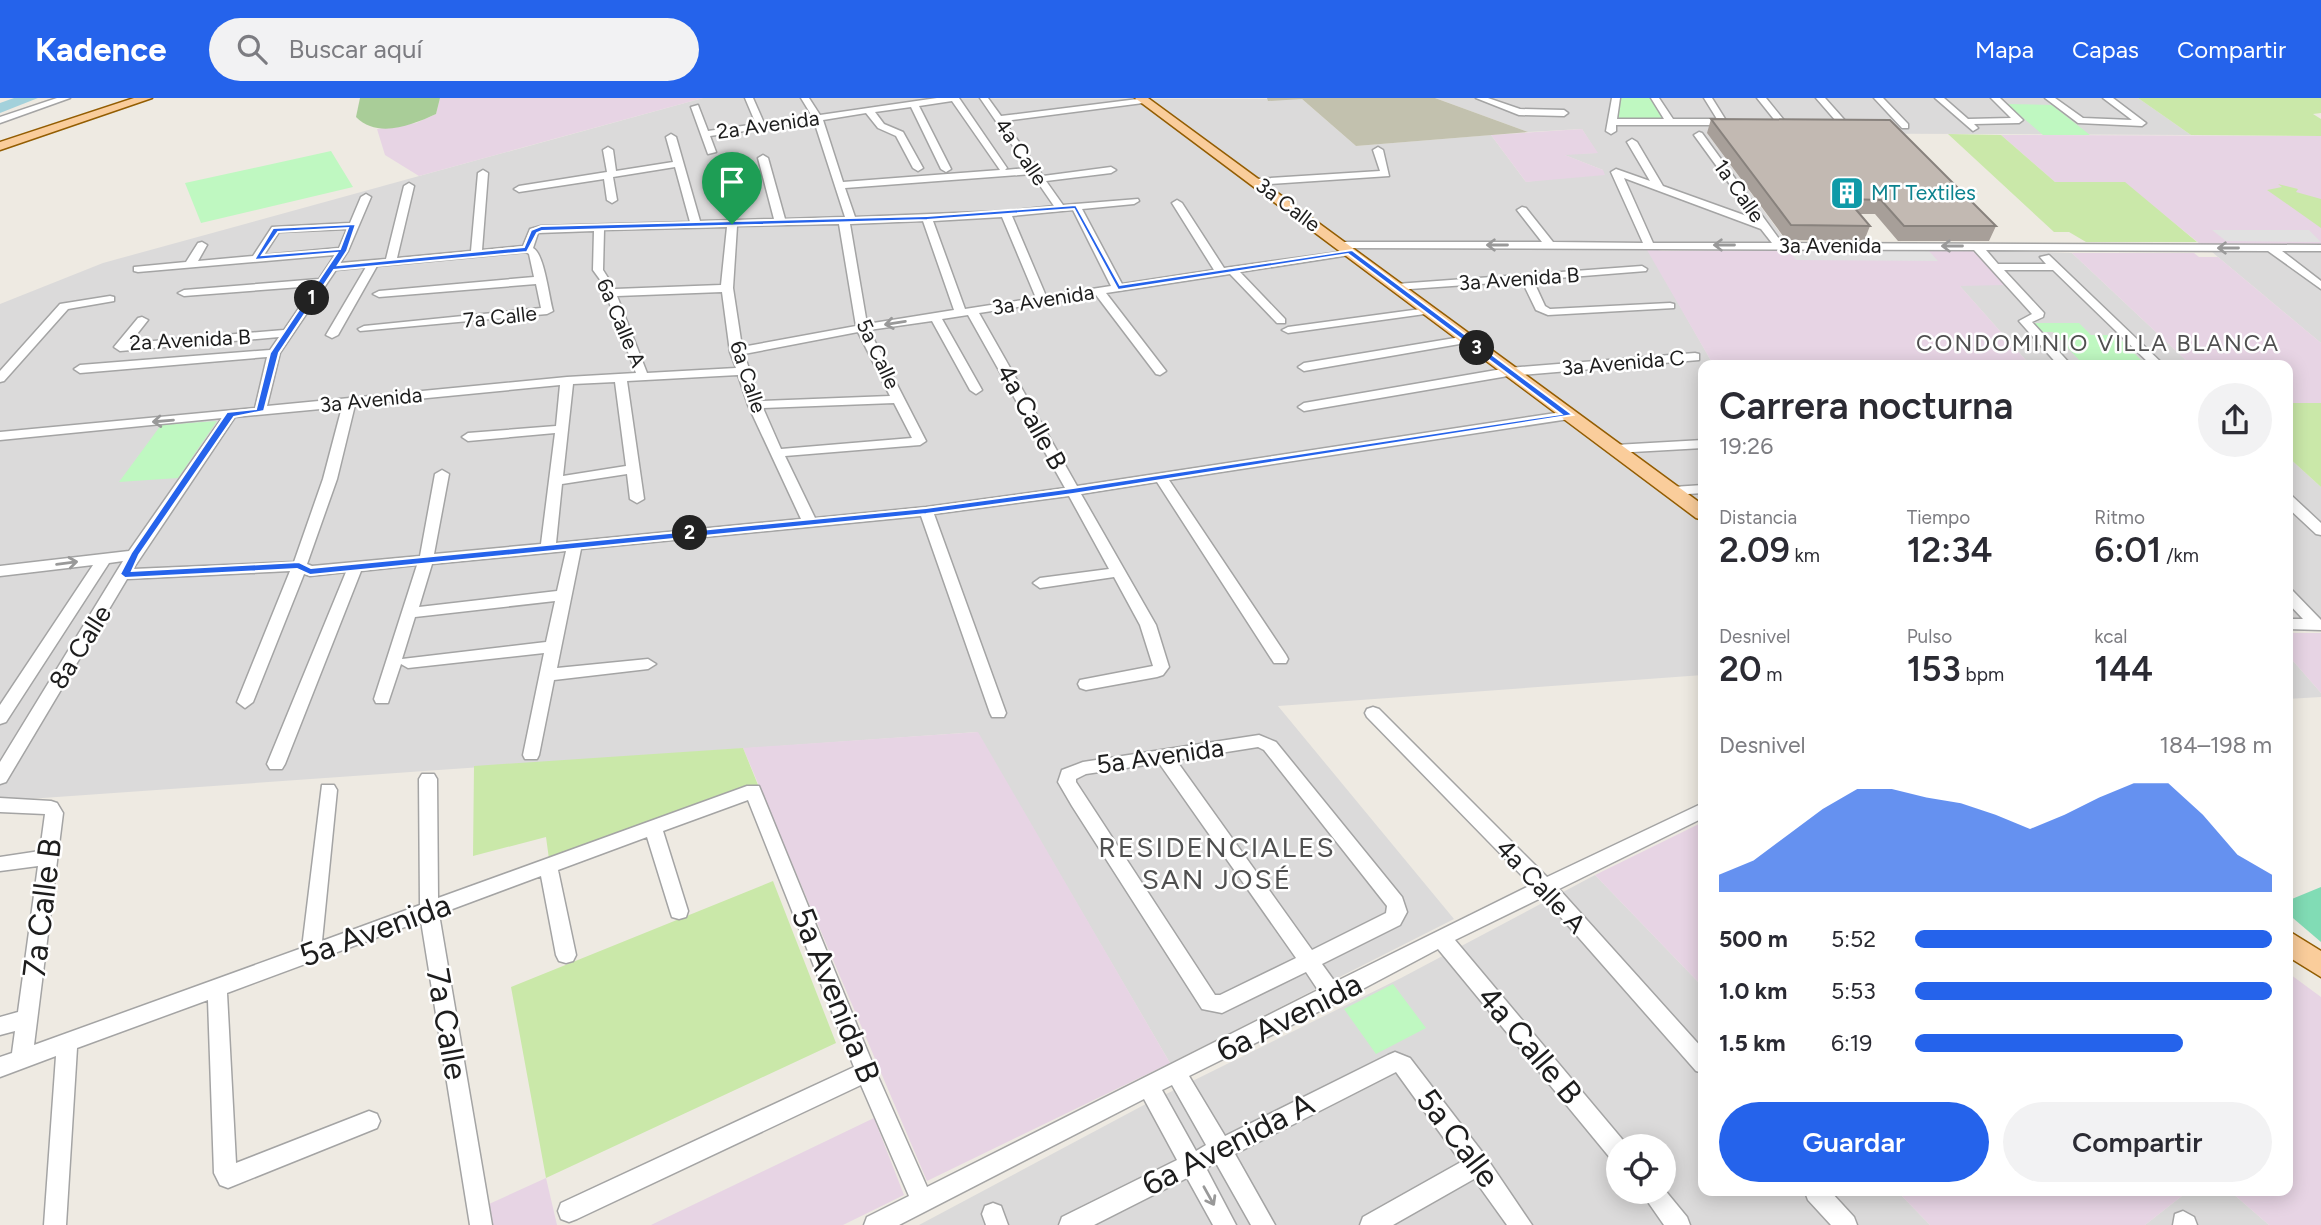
<!DOCTYPE html>
<html lang="es">
<head>
<meta charset="utf-8">
<style>
  :root { --surface:#fff; --page:#f2f2f3; --text:#2b2b33; --muted:#7c7c81; --accent:#2563eb }
  body { margin:0; font-family:Figtree,sans-serif; background:var(--page); color:var(--text); height:100vh; display:flex; flex-direction:column; font-size:26px; white-space:nowrap }
  * { box-sizing:border-box; margin:0 }
  p { font-size:23px; color:var(--muted) }
  .icon { flex:none; width:38px; height:38px; fill:none; stroke:currentColor; stroke-width:2; stroke-linecap:round; stroke-linejoin:round }
  .map { position:relative; flex:1; overflow:hidden }
  .panel { position:absolute; left:1698px; top:262px; width:595px; height:836px; display:flex; flex-direction:column; background:var(--surface); border-radius:14px; box-shadow:0 4px 18px #0003 }
  .panel>* { flex:none }
  .buttons { position:absolute; left:1606px; top:1036px; display:grid; gap:14px }
  .buttons a { display:grid; place-items:center; width:70px; height:70px; border-radius:50%; background:var(--surface); box-shadow:0 4px 18px #0003; font-size:35px }
  .pin { position:absolute; display:grid; place-items:center; width:60px; height:60px; color:#fff; margin:-72px -30px; border-radius:50% 50% 50% 0; rotate:-45deg; box-shadow:0 0 7px #0007 }
  .pin .icon { rotate:45deg }
  .km { position:absolute; width:35px; height:35px; margin:-18px; border-radius:50%; background:#222; color:#fff; font-size:19px; line-height:35px; text-align:center }
  .round { display:grid; place-items:center; flex:none; width:74px; height:74px; border-radius:37px; background:var(--page) }
  .headline { display:flex; align-items:center; justify-content:space-between; height:119px; padding:0 21px }
  h1 { font-size:38px; font-weight:600; line-height:52px }
  .metrics { display:grid; grid-template-columns:repeat(3,1fr); gap:10px; height:119px; padding:7px 21px }
  .metrics div { display:grid; align-content:center }
  .metrics b { font-size:35px; font-weight:600 }
  .metrics small { font-size:19px; font-weight:400 }
  .metrics p { font-size:19px }
  .chart { height:196px; padding:14px 21px }
  .chart p { display:flex; justify-content:space-between }
  .chart svg { width:100%; height:126px; margin-top:7px; fill:var(--accent); opacity:.7 }
  .cta { display:flex; gap:14px; margin-top:auto; padding:14px 21px }
  .cta a { flex:1; height:80px; border-radius:42px; background:var(--accent); color:#fff; font-size:28px; font-weight:600; line-height:80px; text-align:center }
  .cta a+a { background:var(--page); color:var(--text) }
  ul { padding:0 21px; list-style:none; font-size:23px }
  li { display:grid; grid-template-columns:112px 84px 1fr; align-items:center; height:52px }
  li i { height:18px; border-radius:9px; background:var(--accent) }
  header { display:flex; align-items:center; gap:42px; box-sizing:border-box; height:98px; padding:0 35px; background:var(--accent); color:#fff }
  header strong { font-size:33px }
  nav { display:flex; gap:38px; margin-inline-start:auto; font-size:24px }
  .search { width:490px; height:63px; background:var(--page); display:flex; align-items:center; gap:18px; box-sizing:border-box; padding:0 24px; border-radius:38px; color:var(--muted); font-size:26px }
  .map>svg:first-child { display:block }
  .residential { fill:#dbdada; fill-rule:evenodd }
  .industrial { fill:#e7d4e4 }
  .construction { fill:#c2c1ae }
  .grass { fill:#cae8a9 }
  .forest { fill:#a9cd98 }
  .park { fill:#bff8c1 }
  .pitch { fill:#81dcb5 }
  .parking { fill:#e1e1e1 }
  .lines { fill:none; stroke-linecap:round; stroke-linejoin:round }
  .river { fill:#a3d1db; fill-rule:evenodd }
  .minor-casing { stroke:#a4a4a4; stroke-width:3 }
  .major-casing { stroke:#935d02; stroke-width:3 }
  .minor { fill:#fff; fill-rule:evenodd }
  .major { fill:#facd9b; fill-rule:evenodd }
  .wall { fill:#a79f99 }
  .building { fill:#c2b9b2; stroke:#88827d; stroke-width:2 }
  .oneway { stroke:#999 }
  .route { fill:#2563eb; stroke:#fff; stroke-width:2; fill-rule:evenodd }
  .labels { text-anchor:middle; stroke-width:5; stroke-linejoin:round; paint-order:stroke }
  .far-street-label { font-size:21px; fill:#1d1d1d; stroke:#fff }
  .far-culture-label { font-size:21px; fill:#0d838f; stroke:#fff; text-anchor:start }
  .far-neighbourhood-label { font-size:23px; letter-spacing:2px; fill:#505050; stroke:#fff }
  .street-label { font-size:26px; fill:#1d1d1d; stroke:#fff }
  .neighbourhood-label { font-size:28px; letter-spacing:2px; fill:#505050; stroke:#fff }
  .near-street-label { font-size:32px; fill:#1d1d1d; stroke:#fff }
</style>
</head>
<body>
<header>
<strong>Kadence</strong>
<div class="search"><svg class="icon" aria-label="search" viewBox="0 0 24 24"><circle cx="10" cy="10" r="6"/><path d="M15 15l6 6"/></svg>Buscar aquí</div>
<nav><a>Mapa</a><a>Capas</a><a>Compartir</a></nav>
</header>
<div class="map">
<svg width="2321" height="1127" viewBox="0 0 2321 1127">
  <rect width="100%" height="100%" fill="#eeeae2"/>
  <!-- residential -->
  <path class="residential" d="M703 0 1302 1 1356 48 1491 37 1526 84 1603 72 1562 56 1597 55 1582 31 1528 34 1435 0H2138L2191 37 1707 35 1786 143 1790 153 1648 152 1714 268H1703V577L1278 608 1454 821 1170 965 977 634 0 703V206L103 165Z
    M1972 152 2072 155 2192 268H2031L1959 187H2005Z
    M2211 153H2321V245L2218 159Z
    M2287 358 2321 389V520H2287Z
    M2287 556 2321 595V599L2287 601Z
    M1595 777 1703 889V1094H1898L1930 1127H919L1142 1008 1401 880ZM1619 1048H1664V1094H1619Z
    M2187 1094H2231L2269 1127H2145Z"/>
  <!-- industrial -->
  <path class="industrial" d="M440 0H703L419 78 385 57 377 31 416 25 436 16Z
    M1582 31 1598 55 1565 57 1603 72 1605 77 1526 84 1491 37Z
    M2001 37 2321 38V147L2200 146 2125 85 2055 84Z
    M1653 150 1662 153 1972 152 2005 187 1960 188 2031 268H1714L1647 152Z
    M2072 155H2194L2199 159H2218L2321 245V305H2287V268H2192Z
    M2287 535H2321V595L2287 556Z
    M978 634 1170 965 927 1083 743 650Z
    M1703 724V889L1595 777Z
    M2287 874 2321 899V1127H2269L2231 1094H2287Z
    M874 1020 904 1097 843 1127H651Z
    M546 1080 557 1127H493L489 1106Z
    M1898 1094H2187L2145 1127H1930Z"/>
  <!-- construction -->
  <path class="construction" d="M1267 0H1435L1528 34 1356 48 1302 1 1268 3Z"/>
  <!-- grass -->
  <path class="grass" d="M2138 0H2321V15L2313 16 2321 21V38L2191 37Z
    M1948 36 2001 37 2055 84H2125L2197 144H2086L2069 134H2054Z
    M2278 86 2298 91 2296 94 2321 101V130L2267 92 2282 89Z
    M2287 305H2321V389L2287 358Z
    M743 650 758 687 549 761 546 739 473 758 474 668Z
    M773 783 836 945 546 1080 511 889Z"/>
  <!-- forest -->
  <path class="forest" d="M360 0H440L436 16C412 27 378 41 356 19Z"/>
  <!-- park -->
  <path class="park" d="M1616 0H1655L1670 24H1613Z
    M2007 6 2052 7 2090 37H2043Z
    M331 53 353 89 201 125 185 85Z
    M2034 225H2079L2091 237H2116L2147 268 2075 267 2072 265 2081 264 2053 234H2043Z
    M217 323 178 380 119 384 161 327Z
    M1393 886 1426 930 1376 956 1344 911Z"/>
  <!-- pitch -->
  <path class="pitch" d="M2321 789V844L2287 815V803Z"/>
  <!-- parking -->
  <path class="parking" d="M2212 132H2309L2321 144 2226 143Z
    M1788 151 1928 152 1938 163 1796 162Z"/>
  <g class="lines">
    <!-- river -->
    <path class="river" d="M14 0H38L0 15V5Z"/>
    <!-- minor casing -->
    <g class="minor-casing">
      <path id="minor" d="M57 0H70L0 25V19Z
        M745 0H753L764 25 812 18 801 0H809L820 17 937 0H959L1007 70 1005 72 1028 70 980 0H988L1001 18 1146 0 1147 2 1143 5 1004 23 1043 78 1111 69 1116 72 1111 75 1046 83 1063 107 1138 101 1139 103 1134 106 1082 111 1122 186 1214 172 1172 105 1177 102 1182 105 1224 170 1354 152 1355 154 1350 157 1240 174 1285 221V225H1277L1230 176 1106 195 1166 273 1160 277 1156 276 1096 197 979 215 1077 388 1569 313 1575 317 1569 321 1169 382 1286 557 1288 561 1286 565H1274L1157 384 1081 396 1156 527 1169 569 1163 577 1157 579 1086 592 1080 590 1078 586 1080 582 1153 568 1140 527 1114 479 1040 490 1033 485 1040 480 1109 471 1069 398 934 416 1006 615 1004 619H992L990 615 921 418 581 451 557 570 648 561 656 566 648 571 554 582 539 657 537 661H525L523 657 544 555 408 570 401 566 388 605H376L374 601 417 467 361 473 285 666 282 671H270L267 666 346 474 310 478 304 476 253 604 245 610 237 604 290 473 127 481 6 684 0 686V664L123 463 109 465 6 624 0 626V607L93 467 0 478V468L129 453 222 320 0 342V334L255 310 267 259 80 275 74 271 80 267 270 252 279 239 120 253 114 249 138 220 142 219 148 222 130 245 284 232 314 188 184 198 178 195 184 192 319 181 335 157 138 174 134 173V169L186 164 198 145 202 144 207 147 198 163 253 158 272 129 350 125 361 99 366 96 371 99 348 153 340 165 386 161 404 88 409 85 414 88 397 160 471 153 478 75 483 72 488 75 482 152 523 148 530 131 541 128 690 124 675 69 613 79 617 102 612 105 607 102 604 81 519 94 514 91 519 88 607 74 603 52 608 49 613 52 616 73 673 64 666 39 671 36 676 39 700 123 774 121 758 60 763 57 768 60 785 121 845 119 814 23 710 38 716 54 708 56 691 9 698 7 708 33 756 26ZM952 3 1000 72 843 84 823 22 866 15 878 30 896 38 913 70 918 73 923 70 903 34 884 26 875 14 911 9 941 71 946 74 951 71 919 8ZM1032 76 1054 108 1006 113 855 119 845 90ZM1073 112 1111 188 1046 198 1012 118ZM1002 119 1036 200 965 211 933 123ZM923 123 954 212 867 226 850 126ZM839 126 856 228 742 249 733 190 737 128ZM727 129 721 187 615 191 603 172 604 132ZM347 131 339 150 264 157 279 134ZM594 133 593 172 601 183 636 275 567 279 267 308 280 255 336 172 366 169 326 237 332 240 338 237 377 168 526 154 529 156 534 179 379 193 373 196 379 199 536 186 541 210 364 228 358 231 360 233 547 216 553 213C549 199 544 155 533 150L538 135ZM722 194 730 254 736 270 647 275 617 198ZM968 217 1065 390 926 409 815 420 785 358 920 347 926 343 869 232 932 223 970 292 976 296 982 292 942 221ZM858 234 890 298 760 303 744 256ZM738 277 748 307 801 421 556 445 562 386 627 376 630 401 637 405 644 401 627 283ZM615 284 626 368 563 378 573 286ZM560 287 556 328 468 335 462 339 468 343 555 335 541 446 434 456 449 376 442 372 435 376 420 458 312 468 307 466 337 381 355 307ZM894 305 912 340 781 351 763 310ZM342 309 323 381 294 464 133 471 235 319ZM566 453 557 493 419 509 432 466ZM555 503 546 544 402 561 415 519Z
        M1476 0H1488L1520 11 1564 12 1568 15 1564 18 1519 17Z
        M1612 0H1620L1617 21H1664L1651 0H1659L1673 21H1717L1704 0H1712L1727 24 1723 27H1616V33L1611 36 1606 33Z
        M1757 0H1766L1787 26V30H1781Z
        M1816 0H1825L1849 27V31H1843Z
        M1874 0H1883L1908 26V30H1902Z
        M1935 0H1944L1968 21 2011 20 1991 0H2000L2023 22 2019 25 1974 26 1978 30 1973 33Z
        M2045 0H2055L2083 20 2132 22 2103 0H2113L2146 25 2142 28 2078 25Z
        M1699 34 1702 35 1782 145 2321 147V153H2282L2321 183V191L2268 153 1986 152 1998 166H2046L2040 159 2049 157 2165 268H2152L2053 172H2004L2044 215 2043 219 2032 224 2072 268H2059L2019 223 2032 216 1974 152 1340 150 1335 147 1340 144H1542L1517 112 1522 109 1526 110 1553 144 1643 145 1611 74 1616 71 1650 83 1627 44 1632 41 1637 44 1663 88 1755 121 1694 37ZM1624 80 1761 131 1772 145H1653Z
        M1378 49 1383 52 1389 78 1256 87 1251 84 1256 81 1380 73 1373 52Z
        M1642 168 1647 171 1646 173 1533 182 1545 208 1550 211 1670 205 1674 206V210L1548 217 1536 212 1522 183 1396 192 1390 189 1396 186Z
        M110 198 114 199V203L68 211 4 283 0 284V273L60 206Z
        M1428 210 1432 211V215L1288 235 1282 232 1288 229Z
        M1467 238 1473 242 1471 244 1304 273 1298 269 1304 265Z
        M1695 255 1699 256V262L1508 278 1304 313 1298 309 1304 305 1508 270Z
        M1703 342V350L1615 355 1608 351 1615 347Z
        M1703 387V395L1673 397 1666 393 1673 389Z
        M2287 397 2292 398 2321 425V437L2316 436 2287 409Z
        M2287 490 2292 492 2321 522V532L2287 531V521H2303L2287 504Z
        M1373 609 1379 611 1547 779 1703 705V720L1559 791 1703 951V975L1696 973 1543 799 1455 842 1627 1047 1619 1048V1064L1611 1061 1438 851 1340 903 1189 978 1225 1038 1388 957 1395 954 1410 960 1486 1059 1532 1127H1507L1474 1081 1393 1127H1360L1363 1119 1461 1064 1396 974 1235 1056 1275 1127H1251L1216 1065 1206 1070 1236 1127H1213L1187 1080 1094 1127H1059L1062 1119 1177 1062 1144 1001 899 1127H864L867 1119 909 1098 861 987 577 1121 569 1124 561 1121 558 1113 561 1105 854 969 748 702 663 733 688 813 686 819 679 821 672 819 670 813 647 739 558 772 576 857 573 863 566 865 559 863 556 857 541 778 439 816 492 1127H470L421 823 227 895 236 1065 369 1013 377 1016 380 1023 377 1030 228 1090 220 1087 214 1075 208 902 77 950 66 1127H44L56 958 0 979V959L12 955 15 933 0 937V919L18 914 38 768 0 773V759L40 753 45 716 0 714V700L51 703 57 705 63 715 34 947 302 850 322 687H334L337 692 322 843 420 807 419 681 422 676H434L437 681 438 800 747 688H759L876 974 927 1089 1318 892 1306 874 1222 915 1202 911 1072 708 1058 684 1062 672 1083 664 1259 637 1276 644 1402 799 1407 814 1400 827 1322 866 1335 884 1531 787 1367 619 1365 615 1367 611ZM1258 649 1264 652 1387 808 1386 815 1312 852 1176 662ZM1159 665 1296 860 1220 897H1215L1076 684V681L1086 676ZM1172 987 1206 1047 1196 1053 1162 992Z
        M1664 1091 1687 1119 1690 1127H1664L1641 1094H1664Z
        M1805 1094H1831L1854 1119 1857 1127H1831L1808 1102Z
        M993 1105 1001 1108 1008 1127H986L982 1116 985 1108Z
        M2183 1113 2194 1119 2197 1127H2173L2175 1116Z"/>
    </g>
    <!-- major casing -->
    <g class="major-casing">
      <path id="major" d="M134 0H152L0 52V44Z
        M1135 0H1148L1703 407V422L1696 420Z
        M2287 832 2321 853V879L2287 858Z"/>
    </g>
    <!-- minor -->
    <use href="#minor" class="minor"/>
    <!-- major -->
    <use href="#major" class="major"/>
  </g>
  <!-- wall -->
  <path class="wall" d="M1711 21 1996 128 1989 143H1898L1875 116H1860L1870 128 1864 143 1786 142 1707 35Z"/>
  <!-- building -->
  <path class="building" d="M1711 21 1890 22 1996 128H1904L1881 102 1847 101 1870 128 1791 127Z"/>
  <!-- one-way arrows -->
  <defs><path id="oneway-shaft" d="M-6 0H5M1.5-3L5.5 0L1.5 3" fill="none" stroke-width="1.6" stroke-linecap="round" stroke-linejoin="round" transform="scale(1.75)"/></defs>
  <g class="oneway">
    <use href="#oneway-shaft" transform="translate(1497 147) rotate(180)"/>
    <use href="#oneway-shaft" transform="translate(1724 147) rotate(-180)"/>
    <use href="#oneway-shaft" transform="translate(1952 148) rotate(-180)"/>
    <use href="#oneway-shaft" transform="translate(2228 150) rotate(-180)"/>
    <use href="#oneway-shaft" transform="translate(895 225) rotate(171)"/>
    <use href="#oneway-shaft" transform="translate(163 323) rotate(175)"/>
    <use href="#oneway-shaft" transform="translate(67 465) rotate(-7)"/>
    <use href="#oneway-shaft" transform="translate(1209 1098) rotate(61)"/>
  </g>
  <!-- route -->
  <path class="route" d="M1076 107 1120 187 1352 152 1573 317 1073 396 926 416 310 477 297 471 125 480 120 476 131 455 227 314 256 311 270 255 337 155 254 162 273 130 356 126 347 153 338 167 524 149 531 132 541 128 927 118ZM1074 111 1118 192 1348 156 1561 316 1073 390 926 410 311 470 299 464 132 473 139 457 234 319 264 313 279 255 334 172 527 154 537 135 542 133 927 122ZM348 130 340 151 262 157 278 134Z"/>
  <!-- icons -->
  <defs>
    <g id="building-square" transform="scale(1.75)"><rect x="-9" y="-9" width="18" height="18" rx="4" fill="#0f9aa8" stroke="#fff"/><path d="M-4-6H4V6H1V3H-1V6H-4ZM-2.5-4.3h1.7v1.8h-1.7ZM.8-4.3h1.7v1.8H.8ZM-2.5-1h1.7V.8h-1.7ZM.8-1h1.7V.8H.8Z" fill="#fff"/></g>
  </defs>
  <g fill-rule="evenodd">
    <use href="#building-square" x="1847" y="95"/>
  </g>
  <g class="labels">
    <!-- far-street labels -->
    <g class="far-street-label">
      <text transform="translate(768 27) rotate(-8)" y="7">2a Avenida</text>
      <text transform="translate(1021 54) rotate(56)" y="7">4a Calle</text>
      <text transform="translate(1739 93) rotate(55)" y="7">1a Calle</text>
      <text transform="translate(1288 107) rotate(37)" y="7">3a Calle</text>
      <text x="1830" y="155">3a Avenida</text>
      <text transform="translate(1519 181) rotate(-4)" y="7">3a Avenida B</text>
      <text transform="translate(1043 202) rotate(-9)" y="7">3a Avenida</text>
      <text transform="translate(500 219) rotate(-6)" y="7">7a Calle</text>
      <text transform="translate(621 225) rotate(67)" y="7">6a Calle A</text>
      <text transform="translate(190 242) rotate(-3)" y="7">2a Avenida B</text>
      <text transform="translate(878 256) rotate(65)" y="7">5a Calle</text>
      <text transform="translate(1623 265) rotate(-5)" y="7">3a Avenida C</text>
      <text transform="translate(748 279) rotate(72)" y="7">6a Calle</text>
      <text transform="translate(371 302) rotate(-6)" y="7">3a Avenida</text>
    </g>
    <!-- far-culture labels -->
    <g class="far-culture-label">
      <text x="1871" y="102">MT Textiles</text>
    </g>
    <!-- far-neighbourhood labels -->
    <g class="far-neighbourhood-label">
      <text x="2098" y="253">CONDOMINIO VILLA BLANCA</text>
    </g>
    <!-- street labels -->
    <g class="street-label">
      <text transform="translate(1032 319) rotate(61)" y="9">4a Calle B</text>
      <text transform="translate(80 549) rotate(-58)" y="9">8a Calle</text>
      <text transform="translate(1160 658) rotate(-8)" y="9">5a Avenida</text>
      <text transform="translate(1541 788) rotate(47)" y="9">4a Calle A</text>
    </g>
    <!-- neighbourhood labels -->
    <g class="neighbourhood-label">
      <text x="1217" y="759">RESIDENCIALES<tspan x="1217" dy="32">SAN JOSÉ</tspan></text>
    </g>
    <!-- near-street labels -->
    <g class="near-street-label">
      <text transform="translate(42 810) rotate(-83)" y="11">7a Calle B</text>
      <text transform="translate(375 832) rotate(-20)" y="11">5a Avenida</text>
      <text transform="translate(836 897) rotate(68)" y="11">5a Avenida B</text>
      <text transform="translate(1289 919) rotate(-27)" y="11">6a Avenida</text>
      <text transform="translate(447 926) rotate(80)" y="11">7a Calle</text>
      <text transform="translate(1530 947) rotate(50)" y="11">4a Calle B</text>
      <text transform="translate(1458 1040) rotate(53)" y="11">5a Calle</text>
      <text transform="translate(1228 1046) rotate(-27)" y="11">6a Avenida A</text>
    </g>
  </g>
</svg>
<div class="buttons">
<a><svg class="icon" aria-label="locate" viewBox="0 0 24 24"><circle cx="12" cy="12" r="6"/><path d="M12 2v4M12 18v4M2 12h4M18 12h4"/></svg></a>
</div>
<div class="pin" style="left:732px;top:126px;background:#1e9e55"><svg class="icon" aria-label="arrive" viewBox="0 0 24 24"><path d="M6 21V4h12l-3 4 3 4H6"/></svg></div>
<b class="km" style="left:312px;top:200px">1</b>
<b class="km" style="left:690px;top:435px">2</b>
<b class="km" style="left:1477px;top:250px">3</b>
<section class="panel">
<div class="headline"><div><h1>Carrera nocturna</h1><p>19:26</p></div><a class="round"><svg class="icon" aria-label="share" viewBox="0 0 24 24"><path d="M12 15V3M7 8l5-5 5 5M5 13v7h14v-7"/></svg></a></div>
<div class="metrics">
<div><p>Distancia</p><b>2.09<small> km</small></b></div>
<div><p>Tiempo</p><b>12:34</b></div>
<div><p>Ritmo</p><b>6:01<small> /km</small></b></div>
</div>
<div class="metrics">
<div><p>Desnivel</p><b>20<small> m</small></b></div>
<div><p>Pulso</p><b>153<small> bpm</small></b></div>
<div><p>kcal</p><b>144</b></div>
</div>
<div class="chart"><p><span>Desnivel</span>184–198 m</p>
<svg viewBox="0 0 160 44" preserveAspectRatio="none"><path d="M0 44V38L10 33L20 24L30 15L40 8L50 8L60 11L70 13L80 17L90 22L100 17L110 11L120 6L130 6L140 17L150 31L160 38V44z"/></svg>
</div>
<ul>
<li><b>500 m</b>5:52<i style="width:100%"></i></li>
<li><b>1.0 km</b>5:53<i style="width:100%"></i></li>
<li><b>1.5 km</b>6:19<i style="width:75%"></i></li>
</ul>
<div class="cta"><a>Guardar</a><a>Compartir</a></div>
</section>
</div>
</body>
</html>
